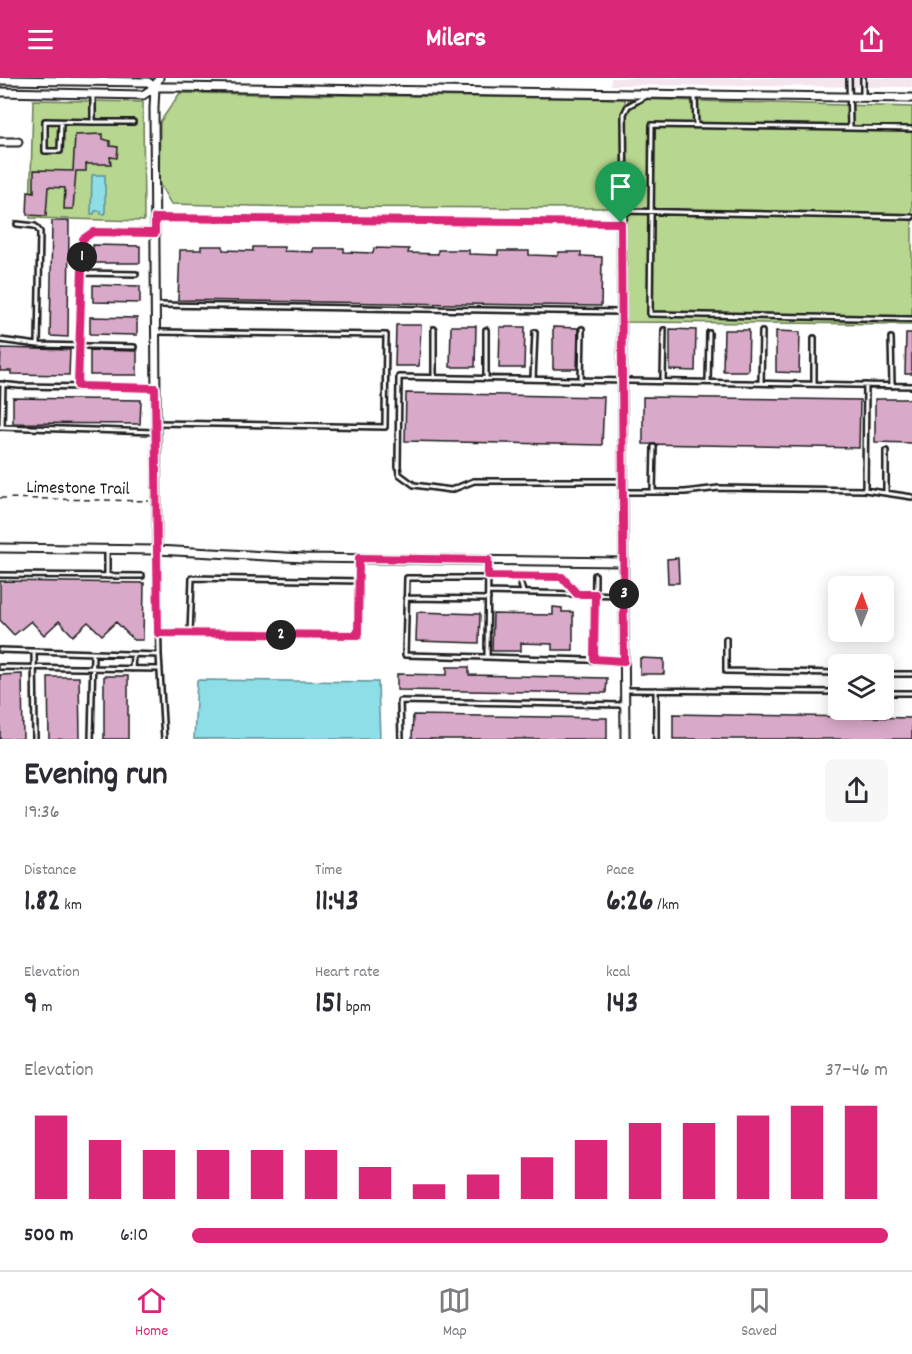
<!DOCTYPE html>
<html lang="en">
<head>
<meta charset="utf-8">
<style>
  :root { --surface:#fff; --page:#f7f7f7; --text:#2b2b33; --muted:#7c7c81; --line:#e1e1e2; --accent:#db2777 }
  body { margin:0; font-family:Dekko,sans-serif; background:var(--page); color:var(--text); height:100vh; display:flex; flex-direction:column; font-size:22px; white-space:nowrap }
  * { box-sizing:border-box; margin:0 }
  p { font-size:20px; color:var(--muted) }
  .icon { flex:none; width:33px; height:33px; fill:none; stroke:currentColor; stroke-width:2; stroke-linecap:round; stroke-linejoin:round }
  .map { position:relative; height:661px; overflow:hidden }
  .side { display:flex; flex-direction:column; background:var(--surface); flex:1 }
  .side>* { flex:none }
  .needle { width:39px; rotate:1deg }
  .fabs { position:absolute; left:828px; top:498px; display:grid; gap:12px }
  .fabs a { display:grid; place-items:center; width:66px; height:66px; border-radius:9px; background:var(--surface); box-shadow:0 3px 15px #0003; font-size:30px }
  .pin { position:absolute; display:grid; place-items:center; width:51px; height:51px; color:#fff; margin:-62px -26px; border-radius:50% 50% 50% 0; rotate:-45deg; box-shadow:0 0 6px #0007 }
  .pin .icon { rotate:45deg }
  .km { position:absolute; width:30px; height:30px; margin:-15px; border-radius:50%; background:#222; color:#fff; font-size:16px; line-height:30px; text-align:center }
  .round { display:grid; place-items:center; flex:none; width:63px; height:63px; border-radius:9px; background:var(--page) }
  .overview { display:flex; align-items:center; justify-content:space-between; height:102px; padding:0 24px }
  h1 { font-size:33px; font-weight:700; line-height:45px }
  .figures { display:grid; grid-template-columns:repeat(3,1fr); gap:9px; height:102px; padding:6px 24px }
  .figures div { display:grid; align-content:center }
  .figures b { font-size:30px; font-weight:700 }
  .figures small { font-size:16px; font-weight:400 }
  .figures p { font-size:16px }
  .chart { height:168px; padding:12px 24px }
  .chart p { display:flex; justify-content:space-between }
  .chart svg { width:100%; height:108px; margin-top:6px; stroke:var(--accent); stroke-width:6 }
  ul { padding:0 24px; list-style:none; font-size:20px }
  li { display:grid; grid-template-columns:96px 72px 1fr; align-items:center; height:45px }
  li i { height:15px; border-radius:8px; background:var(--accent) }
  header { display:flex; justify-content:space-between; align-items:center; height:78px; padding:0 24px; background:var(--accent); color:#fff; font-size:27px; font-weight:700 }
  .tab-bar { display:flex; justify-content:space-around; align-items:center; height:84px; border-top:2px solid var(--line); background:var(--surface); font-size:16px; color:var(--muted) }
  .tab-bar a { display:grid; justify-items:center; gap:3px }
  .tab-bar .on { color:var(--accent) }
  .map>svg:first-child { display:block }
  .built { fill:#f4e5ef }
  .green { fill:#b7d68f; stroke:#6a7956; stroke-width:1.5 }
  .water { fill:#8ddee6; stroke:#609095; stroke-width:1.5 }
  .building { fill:#d9a9c9; stroke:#1c1c1c; stroke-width:1.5 }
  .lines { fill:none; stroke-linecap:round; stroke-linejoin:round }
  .lane-casing { stroke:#1c1c1c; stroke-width:8 }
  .street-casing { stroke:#1c1c1c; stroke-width:11 }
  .path { stroke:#1c1c1c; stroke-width:1.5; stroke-dasharray:6 4.5; stroke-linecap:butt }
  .lane { stroke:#fff; stroke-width:3 }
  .street { stroke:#fff; stroke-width:7 }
  .route-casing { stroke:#fff; stroke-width:12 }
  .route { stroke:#db2777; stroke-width:8 }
  .labels { text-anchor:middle; stroke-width:6; stroke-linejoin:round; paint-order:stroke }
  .street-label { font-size:18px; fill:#1c1c1c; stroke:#fff }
</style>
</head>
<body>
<header><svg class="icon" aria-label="menu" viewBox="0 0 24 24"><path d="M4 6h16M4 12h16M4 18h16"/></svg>Milers<svg class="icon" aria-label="share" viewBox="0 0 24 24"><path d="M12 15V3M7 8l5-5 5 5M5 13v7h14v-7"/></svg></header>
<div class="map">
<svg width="912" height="661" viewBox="0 0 912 661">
  <rect width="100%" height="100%" fill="#fff"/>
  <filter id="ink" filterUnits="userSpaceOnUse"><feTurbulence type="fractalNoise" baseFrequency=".0167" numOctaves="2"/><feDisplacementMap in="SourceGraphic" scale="12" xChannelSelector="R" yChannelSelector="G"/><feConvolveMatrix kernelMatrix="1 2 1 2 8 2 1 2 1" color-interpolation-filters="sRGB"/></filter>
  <g filter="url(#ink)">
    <!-- built -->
    <path class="built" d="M611 0H912V9L611 7Z"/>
    <!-- green -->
    <path class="green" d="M180 15 625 21V85L628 21 912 29V246L621 244 624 130 294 129 171 126 159 105 160 44Z
      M33 22 143 24 144 143 30 140Z"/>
    <!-- water -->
    <path class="water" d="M92 97H105V136H101V133H95L94 136H91Z
      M197 602 378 604 380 661H194Z"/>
    <!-- building -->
    <path class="building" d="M103 56V61L110 63V68L118 69 117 80 110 79 111 86H86V93H76L73 131H64L65 110 48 109 46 138 27 137 28 113 34 114V92L73 93 75 57Z
      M52 143H69L68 259 50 258Z
      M93 167 140 168V185H93Z
      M201 168H223V172L253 173V169H284V173L313 174V170H344V174L373 175 374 170 409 171 408 175 438 176V172H469V176L498 177V173H529V177L558 178 559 174H581V178L602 179 601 228 178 222 180 172H201Z
      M93 207 140 208V225L93 224Z
      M90 239 137 240V257L90 256Z
      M396 247H421L419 288H395Z
      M451 248H476L475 289H450Z
      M500 249H525L524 290H499Z
      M553 249 578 250 577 291H553Z
      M670 251 696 252 695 293 670 292Z
      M724 252H749L748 293H723Z
      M776 253 800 254 799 295 776 294Z
      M906 255H912V296H905Z
      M1 270 70 272 69 297 11 296V293H0Z
      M90 272 137 273V297H90Z
      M406 315 604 319 602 367 405 363Z
      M643 319 860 322 859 370 643 366Z
      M13 320 141 322 140 346 13 345Z
      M875 321H912V365L875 364Z
      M678 480 679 505H668L667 481Z
      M0 503 144 505 143 562H134L116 544 102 557 88 544 73 558 59 543 44 557 31 543 14 557 0 542Z
      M553 529 562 530V534H573V572H552V566L521 565V573H492L493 536 553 537Z
      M417 534 480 536 479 565 416 563Z
      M640 580 664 581V596H640Z
      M447 589H469V597L607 600 606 615 397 612V596L447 597Z
      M22 596 23 661H0V597Z
      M104 598H128V661H104Z
      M48 599H79L80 661H49Z
      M673 636 912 640V661H673Z
      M413 637 607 640V661H412Z"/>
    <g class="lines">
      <!-- lane casing -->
      <g class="lane-casing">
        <path id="lane" d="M849 0 850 50
          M863 0V17
          M93 17V44H133
          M646 18 628 28 624 36 625 133 912 139
          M695 18 696 48
          M61 44 60 73H45V43L93 44
          M912 51 652 47 650 236 912 241
          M155 140 619 145
          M17 146 35 148 40 154 38 267
          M82 195 136 196
          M156 227 620 234
          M891 260 892 308
          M0 262 38 267 134 269
          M434 300V251
          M486 301V252
          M533 301 535 254
          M581 303 582 251
          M663 303 664 252
          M708 304 709 255
          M761 305 762 254
          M814 305V260
          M0 306 19 308 155 310
          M78 308 83 161 93 154 153 155
          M156 345 385 349 386 257 157 254
          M0 349 154 354
          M2 349 3 306
          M621 403H474L451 412 414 407 399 396 398 388 399 299 912 308
          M865 412 866 307
          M624 414H685L719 410 865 412 912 419
          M653 414 654 369
          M886 415V373
          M157 472 159 577 164 661
          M107 474V498
          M488 484 487 579 622 583
          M0 497 142 498
          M488 498 562 499 577 516
          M519 499 523 514
          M488 514 624 517
          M406 520 488 521
          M158 555 358 557 359 482
          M190 556 192 500 359 503
          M726 561V593L838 595
          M0 572 159 577
          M34 573 35 661
          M487 579 405 577 407 500H488
          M594 581 595 497
          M0 589 160 591
          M132 591 133 578
          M884 596H912
          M626 612 838 614
          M884 615H912
          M91 661 93 576
          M401 661 400 623 623 627
          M656 661V612"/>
      </g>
      <!-- street casing -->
      <g class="street-casing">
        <path id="street" d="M0 2 148 4 155 9
          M0 14 143 17 155 9H172L912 20
          M0 64H18
          M625 133 621 145 625 661
          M0 470 157 472 304 480 624 484
          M157 472 154 30 155 9 159 0"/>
      </g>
      <!-- path -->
      <path class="path" d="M0 420 149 423"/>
      <!-- lane -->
      <use href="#lane" class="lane"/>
      <!-- street -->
      <use href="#street" class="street"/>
    </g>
  </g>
  <g class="lines" filter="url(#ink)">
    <!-- route casing -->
    <g class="route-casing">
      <path id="route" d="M155 140 621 145 624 583 594 581 595 516H577L562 499 488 498V482L359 480 358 557 158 555 155 310 78 308 83 161 93 154 155 155Z"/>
    </g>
    <!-- route -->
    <use href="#route" class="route"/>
  </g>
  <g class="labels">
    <!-- street labels -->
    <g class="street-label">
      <text transform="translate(78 409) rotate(1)" y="6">Limestone Trail</text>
    </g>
  </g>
</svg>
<div class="fabs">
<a><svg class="needle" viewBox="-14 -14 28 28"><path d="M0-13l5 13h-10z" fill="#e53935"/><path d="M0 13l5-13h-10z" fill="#7c7c81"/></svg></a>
<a><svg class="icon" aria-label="layers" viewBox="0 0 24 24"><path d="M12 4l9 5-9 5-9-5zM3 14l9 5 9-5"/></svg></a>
</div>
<div class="pin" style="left:621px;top:145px;background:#1e9e55"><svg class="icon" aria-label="arrive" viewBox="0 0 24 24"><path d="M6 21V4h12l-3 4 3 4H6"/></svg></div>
<b class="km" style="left:82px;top:179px">1</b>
<b class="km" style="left:281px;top:557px">2</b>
<b class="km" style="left:624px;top:516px">3</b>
</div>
<section class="side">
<div class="overview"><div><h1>Evening run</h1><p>19:36</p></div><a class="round"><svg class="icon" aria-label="share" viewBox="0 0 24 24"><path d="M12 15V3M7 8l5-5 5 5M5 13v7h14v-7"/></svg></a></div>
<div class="figures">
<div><p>Distance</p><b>1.82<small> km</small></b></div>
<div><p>Time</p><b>11:43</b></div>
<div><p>Pace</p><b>6:26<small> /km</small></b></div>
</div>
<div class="figures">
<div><p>Elevation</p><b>9<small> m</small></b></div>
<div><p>Heart rate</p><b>151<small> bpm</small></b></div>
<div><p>kcal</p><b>143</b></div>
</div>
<div class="chart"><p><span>Elevation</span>37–46 m</p>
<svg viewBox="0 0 160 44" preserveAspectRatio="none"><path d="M5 44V10M15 44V20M25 44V24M35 44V24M45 44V24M55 44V24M65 44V31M75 44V38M85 44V34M95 44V27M105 44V20M115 44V13M125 44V13M135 44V10M145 44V6M155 44V6"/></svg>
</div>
<ul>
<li><b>500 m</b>6:10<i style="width:100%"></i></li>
</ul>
</section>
<nav class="tab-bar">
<a class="on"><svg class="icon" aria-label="home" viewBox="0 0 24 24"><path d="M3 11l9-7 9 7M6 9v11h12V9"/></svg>Home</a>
<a><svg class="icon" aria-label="map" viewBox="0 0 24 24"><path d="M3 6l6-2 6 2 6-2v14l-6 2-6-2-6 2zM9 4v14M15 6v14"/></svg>Map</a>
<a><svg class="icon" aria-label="saved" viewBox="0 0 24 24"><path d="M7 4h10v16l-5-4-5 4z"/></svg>Saved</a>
</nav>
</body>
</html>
